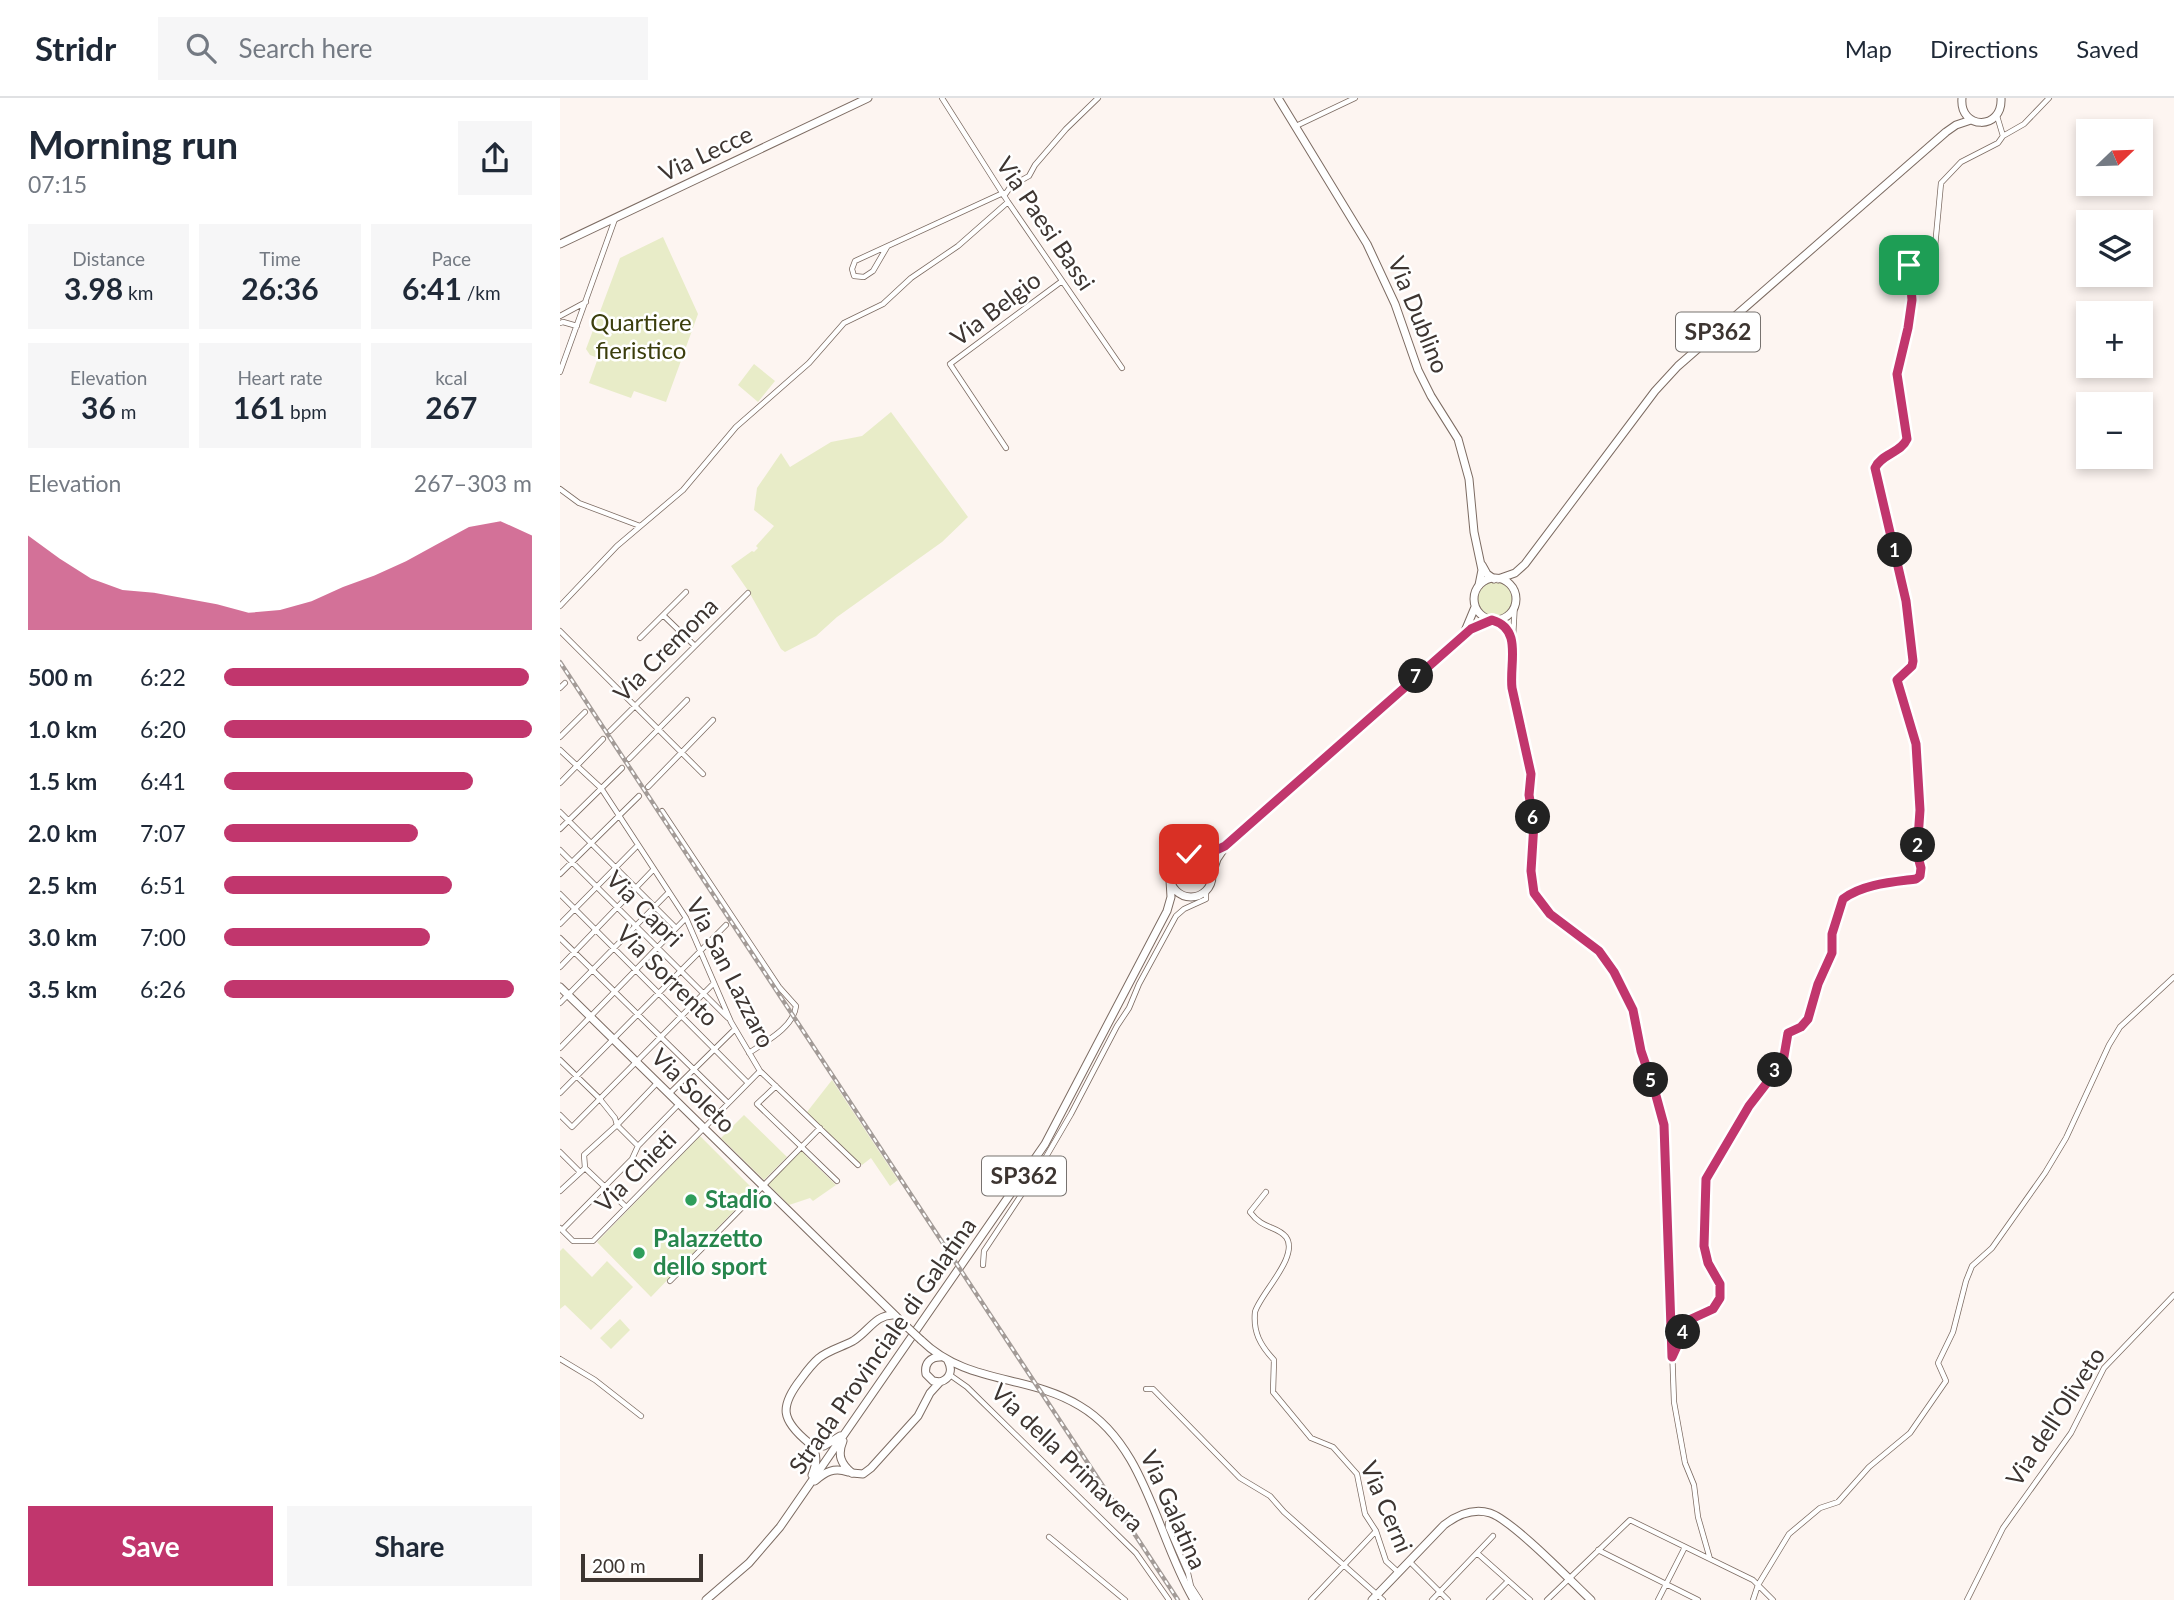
<!DOCTYPE html>
<html lang="en">
<head>
<meta charset="utf-8">
<style>
  :root { --surface:#fff; --page:#f6f6f7; --text:#1f2937; --muted:#747a83; --line:#e0e1e3; --accent:#c1366d }
  body { margin:0; font-family:Lato,sans-serif; background:var(--page); color:var(--text); height:100vh; display:flex; flex-direction:column; font-size:26px; white-space:nowrap }
  * { box-sizing:border-box; margin:0 }
  p { font-size:23px; color:var(--muted) }
  .icon { flex:none; width:38px; height:38px; fill:none; stroke:currentColor; stroke-width:2; stroke-linecap:round; stroke-linejoin:round }
  .map { position:relative; flex:1; overflow:hidden }
  .side { display:flex; flex-direction:column; background:var(--surface); width:560px }
  .side>* { flex:none }
  .needle { width:46px; rotate:67deg }
  .tools { position:absolute; left:1516px; top:21px; display:grid; gap:14px }
  .tools a { display:grid; place-items:center; width:77px; height:77px; border-radius:0px; background:var(--surface); box-shadow:0 4px 10px #0003; font-size:35px }
  .scale { position:absolute; left:21px; bottom:18px; width:122px; box-sizing:border-box; padding-left:7px; border:4px solid #3d3531; border-top:0; font-size:19px; line-height:24px; white-space:nowrap; color:#3d3531; -webkit-text-stroke:5px #fff; paint-order:stroke }
  .pin { position:absolute; display:grid; place-items:center; width:60px; height:60px; color:#fff; margin:-30px; border-radius:14px; box-shadow:0 4px 10px #0006 }
  .km { position:absolute; width:35px; height:35px; margin:-18px; border-radius:50%; background:#222; color:#fff; font-size:19px; line-height:35px; text-align:center }
  .round { display:grid; place-items:center; flex:none; width:74px; height:74px; border-radius:0px; background:var(--page) }
  .headline { display:flex; align-items:center; justify-content:space-between; height:119px; padding:0 28px }
  h1 { font-size:38px; font-weight:700; line-height:52px }
  .figures { display:grid; grid-template-columns:repeat(3,1fr); gap:10px; height:119px; padding:7px 28px }
  .figures div { display:grid; align-content:center; border-radius:0px; background:var(--page); text-align:center }
  .figures b { font-size:30px; font-weight:700 }
  .figures small { font-size:19px; font-weight:400 }
  .figures p { font-size:19px }
  .chart { height:196px; padding:14px 28px }
  .chart p { display:flex; justify-content:space-between }
  .chart svg { width:100%; height:126px; margin-top:7px; fill:var(--accent); opacity:.7 }
  .cta { display:flex; gap:14px; margin-top:auto; padding:14px 28px }
  .cta a { flex:1; height:80px; border-radius:0px; background:var(--accent); color:#fff; font-size:28px; font-weight:700; line-height:80px; text-align:center }
  .cta a+a { background:var(--page); color:var(--text) }
  ul { padding:0 28px; list-style:none; font-size:23px }
  li { display:grid; grid-template-columns:112px 84px 1fr; align-items:center; height:52px }
  li i { height:18px; border-radius:9px; background:var(--accent) }
  header { display:flex; align-items:center; gap:42px; box-sizing:border-box; height:98px; padding:0 35px; background:var(--surface); border-bottom:2px solid var(--line) }
  header strong { font-size:33px }
  nav { display:flex; gap:38px; margin-inline-start:auto; font-size:24px }
  .search { width:490px; height:63px; background:var(--page); display:flex; align-items:center; gap:18px; box-sizing:border-box; padding:0 24px; border-radius:0px; color:var(--muted); font-size:26px }
  main { display:flex; flex:1; min-height:0 }
  .map>svg:first-child { display:block }
  .green { fill:#e8ecc8 }
  .lines { fill:none; stroke-linecap:round; stroke-linejoin:round }
  .street-casing { stroke:#7c6b62; stroke-width:6 }
  .secondary-casing { stroke:#7c6b62; stroke-width:9 }
  .primary-casing { stroke:#7c6b62; stroke-width:9 }
  .street { stroke:#fff; stroke-width:4.5 }
  .secondary { stroke:#fff; stroke-width:7 }
  .primary { stroke:#fff; stroke-width:7 }
  .rail-casing { stroke:#a39b97; stroke-width:4.5 }
  .rail { stroke:#fff; stroke-width:2; stroke-dasharray:5; stroke-linecap:butt }
  .secondary-bridge-casing { stroke:#7c6b62; stroke-width:9; stroke-linecap:butt }
  .secondary-bridge { stroke:#fff; stroke-width:7 }
  .route-casing { stroke:#fff; stroke-width:14 }
  .route { stroke:#c1366d; stroke-width:9 }
  .leisure-dot { fill:#2e9e5b; stroke:#fff; stroke-width:2.5 }
  .labels { text-anchor:middle; stroke-width:5; stroke-linejoin:round; paint-order:stroke }
  .shield { fill:#fff; stroke:#77726f; stroke-width:2 }
  .shield-label { font-size:23px; font-weight:bold; fill:#3d3531 }
  .street-label { font-size:24px; fill:#3d3531; stroke:#fff }
  .park-label { font-size:24px; fill:#3b3e0c; stroke:#fff }
  .leisure-label { font-size:24px; font-weight:bold; fill:#27864d; stroke:#fff; text-anchor:start }
</style>
</head>
<body>
<header>
<strong>Stridr</strong>
<div class="search"><svg class="icon" aria-label="search" viewBox="0 0 24 24"><circle cx="10" cy="10" r="6"/><path d="M15 15l6 6"/></svg>Search here</div>
<nav><a>Map</a><a>Directions</a><a>Saved</a></nav>
</header>
<main>
<section class="side">
<div class="headline"><div><h1>Morning run</h1><p>07:15</p></div><a class="round"><svg class="icon" aria-label="share" viewBox="0 0 24 24"><path d="M12 15V3M7 8l5-5 5 5M5 13v7h14v-7"/></svg></a></div>
<div class="figures">
<div><p>Distance</p><b>3.98<small> km</small></b></div>
<div><p>Time</p><b>26:36</b></div>
<div><p>Pace</p><b>6:41<small> /km</small></b></div>
</div>
<div class="figures">
<div><p>Elevation</p><b>36<small> m</small></b></div>
<div><p>Heart rate</p><b>161<small> bpm</small></b></div>
<div><p>kcal</p><b>267</b></div>
</div>
<div class="chart"><p><span>Elevation</span>267–303 m</p>
<svg viewBox="0 0 160 44" preserveAspectRatio="none"><path d="M0 44V11L10 19L20 26L30 30L40 31L50 33L60 35L70 38L80 37L90 34L100 29L110 25L120 20L130 14L140 8L150 6L160 11V44z"/></svg>
</div>
<ul>
<li><b>500 m</b>6:22<i style="width:99%"></i></li>
<li><b>1.0 km</b>6:20<i style="width:100%"></i></li>
<li><b>1.5 km</b>6:41<i style="width:81%"></i></li>
<li><b>2.0 km</b>7:07<i style="width:63%"></i></li>
<li><b>2.5 km</b>6:51<i style="width:74%"></i></li>
<li><b>3.0 km</b>7:00<i style="width:67%"></i></li>
<li><b>3.5 km</b>6:26<i style="width:94%"></i></li>
</ul>
<div class="cta"><a>Save</a><a>Share</a></div>
</section>
<div class="map">
<svg width="1614" height="1502" viewBox="0 0 1614 1502">
  <rect width="100%" height="100%" fill="#fdf5f1"/>
  <!-- green -->
  <path class="green" d="M103 139 138 216 106 304 74 293 71 300 29 285 38 260 30 257 26 251 60 160Z
    M194 266 215 283 198 304 178 287Z
    M331 314 408 419 382 444 277 519 256 538 225 554 221 551 189 494 171 468 192 453 194 454 198 450 196 448 214 428 194 412 197 390 221 355 230 369 271 344 302 338Z
    M918 501a17 17 0 1 1 34 0a17 17 0 1 1-34 0Z
    M272 982 338 1082 330 1088 311 1060 302 1067 247 1014Z
    M184 1017 227 1059 204 1082 161 1040Z
    M140 1038 194 1092 91 1199 37 1144Z
    M242 1052 246 1058 276 1087 253 1103 250 1100 229 1107 208 1086Z
    M3 1150 32 1179 47 1163 73 1189 31 1232 5 1207 0 1211V1153Z
    M60 1221 70 1232 51 1251 40 1240Z"/>
  <g class="lines">
    <!-- street casing -->
    <g class="street-casing">
      <path id="street" d="M382 0 448 104 562 270
        M736 28 795 0
        M1443 38 1464 26 1489 0
        M444 98 451 88 469 78 475 67 506 31 538 0
        M327 149 313 173 304 179 294 178 292 171 295 163 443 95
        M0 218 26 204
        M0 225 3 224 17 228
        M0 274 55 121
        M446 350 390 266 502 183
        M0 391 19 405 80 428
        M955 504 951 576 958 620 970 661 969 697 974 725 971 773 974 795 990 815 1039 853 1054 874 1073 912 1081 953 1095 994 1104 1027 1114 1304 1125 1365 1134 1387 1138 1419 1150 1461
        M0 508 57 448 123 392 176 329 249 265 284 225 323 206 351 180 398 148 448 104
        M103 517 135 548
        M935 522 949 532 953 540
        M0 533 143 676
        M80 540 126 494
        M0 590 5 585
        M50 633 188 495
        M0 639 25 614
        M0 652 41 690 126 820 171 924 200 973 298 1067
        M69 661 127 602
        M0 685 43 641
        M88 689 153 622
        M102 713 219 889 236 908C234 929 205 944 189 955
        M0 714 116 830
        M0 731 62 670
        M0 752 168 920
        M0 776 79 698
        M0 796 188 985
        M0 826 78 747
        M0 840 168 1005
        M0 869 94 771
        M0 905 109 794
        M0 950 126 820
        M0 962 39 1000 55 1020 57 1027 78 1048
        M216 988 197 1006 277 1083
        M0 995 166 827
        M109 996 175 931
        M0 1017 12 1029 154 885
        M0 1054 20 1074
        M25 1070 24 1057 57 1027 97 985
        M25 1070 66 1109
        M0 1093 25 1070
        M706 1094 690 1114C703 1132 716 1127 726 1139 740 1158 700 1196 695 1214 693 1234 700 1247 714 1262L713 1294 751 1340 773 1349 797 1376 805 1416 816 1433 826 1463 838 1474
        M0 1130 13 1143H33L200 973
        M2 1132 72 1061 78 1048 119 1006
        M423 1167 424 1153 483 1064 511 1016 557 928 569 910 579 886 616 818 624 811 646 801V792
        M110 1183 260 1030
        M1112 1259 1129 1222 1153 1211 1160 1200V1186L1148 1165 1144 1148 1146 1081 1189 1008 1223 964 1228 935 1241 929 1248 921 1258 886 1272 855V836L1283 801 1317 787 1356 781 1359 778 1361 770 1357 755 1360 712 1356 646 1337 582 1352 568 1353 563 1346 503 1315 370C1321 356 1341 355 1347 341L1337 276 1348 230 1351 202 1349 167 1357 156 1375 149 1381 85 1401 64 1438 45 1443 38 1437 18
        M0 1261 35 1282 81 1318
        M390 1277 407 1289 576 1455 609 1502
        M586 1291H593L680 1380 710 1398 724 1414 823 1502
        M619 1417 608 1425V1429L628 1475 631 1488 640 1502
        M489 1439 565 1502
        M1038 1452 1138 1502
        M917 1455 970 1502
        M850 1464 888 1502
        M751 1502 816 1433
        M872 1502 933 1438
        M929 1502 948 1483
        M987 1502 1070 1422 1193 1482 1213 1502
        M1098 1502 1125 1449
        M1193 1502 1198 1487 1229 1436 1260 1410 1278 1404 1309 1369 1350 1335 1386 1283 1378 1265 1393 1234 1406 1183 1412 1168 1432 1150 1485 1075 1506 1040 1549 947 1560 929 1614 879
        M1407 1502 1443 1430 1511 1335 1544 1270 1614 1197"/>
    </g>
    <!-- secondary casing -->
    <g class="secondary-casing">
      <path id="secondary" d="M718 0 807 146 835 206 858 272 871 298 898 341 909 381 914 434 922 472 919 487
        M0 146 308 0
        M922 467 927 476 934 481
        M0 889 346 1228
        M361 1242C407 1287 468 1276 520 1308 586 1347 597 1440 634 1502
        M380 1259C370 1259 364 1266 366 1276L373 1283 380 1284C390 1281 393 1272 388 1263
        M249 1345C221 1322 219 1309 241 1281 246 1274 252 1266 259 1260 269 1252 282 1249 293 1243 308 1234 316 1216 334 1217
        M292 1375 303 1376 311 1370 358 1318 370 1295 380 1284
        M812 1502 884 1427C897 1417 913 1410 930 1415 952 1422 1011 1483 1031 1502"/>
    </g>
    <!-- primary casing -->
    <g class="primary-casing">
      <path id="primary" d="M1402 0C1399 32 1443 33 1441 0
        M914 501a21 21 0 1 1 42 0a21 21 0 1 1-42 0Z
        M938 481 955 475 965 466 1095 293 1118 268 1386 34 1396 27 1411 22
        M905 533 915 509
        M610 778a21 21 0 1 1 42 0a21 21 0 1 1-42 0Z
        M637 757 648 756 665 748 903 537 917 527 932 522
        M652 776 657 761 665 749
        M283 1343C277 1357 281 1366 292 1375
        M249 1345 264 1348 280 1338
        M250 1346C258 1356 257 1365 252 1377
        M255 1383C265 1374 274 1369 288 1374
        M146 1502 189 1465 220 1429 485 1046 607 813 611 799 610 782"/>
    </g>
    <!-- street -->
    <use href="#street" class="street"/>
    <!-- secondary -->
    <use href="#secondary" class="secondary"/>
    <!-- primary -->
    <use href="#primary" class="primary"/>
    <!-- rail casing -->
    <g class="rail-casing">
      <path id="rail" d="M0 564 618 1502"/>
    </g>
    <!-- rail -->
    <use href="#rail" class="rail"/>
    <!-- secondary-bridge casing -->
    <g class="secondary-bridge-casing">
      <path id="secondary-bridge" d="M346 1228 361 1242"/>
    </g>
    <!-- secondary-bridge -->
    <use href="#secondary-bridge" class="secondary-bridge"/>
  </g>
  <g class="lines">
    <!-- route casing -->
    <g class="route-casing">
      <path id="route" d="M629 756H648L665 748 911 531 932 522C963 531 949 565 952 590L971 676 969 697 974 725 971 773 974 795 990 816 1039 853 1054 874 1073 912 1081 953 1095 994 1104 1027 1112 1259 1129 1222 1153 1211 1160 1200V1186L1148 1165 1144 1148 1146 1081 1189 1008 1223 964 1228 935 1241 929 1248 921 1258 886 1272 855V836L1283 801C1302 786 1333 784 1356 781L1360 778 1361 770 1357 755 1360 712 1356 646 1337 582 1352 568 1353 563 1346 503 1315 370C1321 356 1341 355 1347 341L1337 276 1348 230 1352 202 1349 167"/>
    </g>
    <!-- route -->
    <use href="#route" class="route"/>
  </g>
  <!-- markers -->
  <g class="leisure-dot">
    <circle cx="131" cy="1102" r="7"/>
    <circle cx="79" cy="1155" r="7"/>
  </g>
  <g class="labels">
    <!-- shield labels -->
    <g class="shield">
      <rect x="1116" y="214.5" width="84" height="39" rx="5"/>
      <rect x="422" y="1058.5" width="84" height="39" rx="5"/>
    </g>
    <g class="shield-label">
      <text x="1158" y="242">SP362</text>
      <text x="464" y="1086">SP362</text>
    </g>
    <!-- street labels -->
    <g class="street-label">
      <text transform="translate(146 56) rotate(-25)" y="8">Via Lecce</text>
      <text transform="translate(485 126) rotate(56)" y="8">Via Paesi Bassi</text>
      <text transform="translate(436 211) rotate(-37)" y="8">Via Belgio</text>
      <text transform="translate(858 217) rotate(68)" y="8">Via Dublino</text>
      <text transform="translate(106 552) rotate(-45)" y="8">Via Cremona</text>
      <text transform="translate(84 811) rotate(45)" y="8">Via Capri</text>
      <text transform="translate(170 875) rotate(63)" y="8">Via San Lazzaro</text>
      <text transform="translate(107 878) rotate(45)" y="8">Via Sorrento</text>
      <text transform="translate(133 993) rotate(45)" y="8">Via Soleto</text>
      <text transform="translate(76 1074) rotate(-45)" y="8">Via Chieti</text>
      <text transform="translate(323 1248) rotate(-55)" y="8">Strada Provinciale di Galatina</text>
      <text transform="translate(1496 1319) rotate(-57)" y="8">Via dell'Oliveto</text>
      <text transform="translate(507 1360) rotate(44)" y="8">Via della Primavera</text>
      <text transform="translate(826 1409) rotate(67)" y="8">Via Cerni</text>
      <text transform="translate(613 1412) rotate(66)" y="8">Via Galatina</text>
    </g>
    <!-- park labels -->
    <g class="park-label">
      <text x="81" y="233">Quartiere<tspan x="81" dy="28">fieristico</tspan></text>
    </g>
    <!-- leisure labels -->
    <g class="leisure-label">
      <text x="145" y="1110">Stadio</text>
      <text x="93" y="1149">Palazzetto<tspan x="93" dy="28">dello sport</tspan></text>
    </g>
  </g>
</svg>
<div class="tools">
<a><svg class="needle" viewBox="-14 -14 28 28"><path d="M0-13l5 13h-10z" fill="#e53935"/><path d="M0 13l5-13h-10z" fill="#747a83"/></svg></a>
<a><svg class="icon" aria-label="layers" viewBox="0 0 24 24"><path d="M12 4l9 5-9 5-9-5zM3 14l9 5 9-5"/></svg></a>
<a>+</a>
<a>−</a>
</div>
<div class="scale">200 m</div>
<div class="pin" style="left:1349px;top:167px;background:#1e9e55"><svg class="icon" aria-label="arrive" viewBox="0 0 24 24"><path d="M6 21V4h12l-3 4 3 4H6"/></svg></div>
<div class="pin" style="left:629px;top:756px;background:#d93025"><svg class="icon" aria-label="check" viewBox="0 0 24 24"><path d="M5 12l5 5 9-10"/></svg></div>
<b class="km" style="left:1335px;top:452px">1</b>
<b class="km" style="left:1358px;top:747px">2</b>
<b class="km" style="left:1215px;top:972px">3</b>
<b class="km" style="left:1123px;top:1234px">4</b>
<b class="km" style="left:1091px;top:982px">5</b>
<b class="km" style="left:973px;top:719px">6</b>
<b class="km" style="left:856px;top:578px">7</b>
</div>
</main>
</body>
</html>
